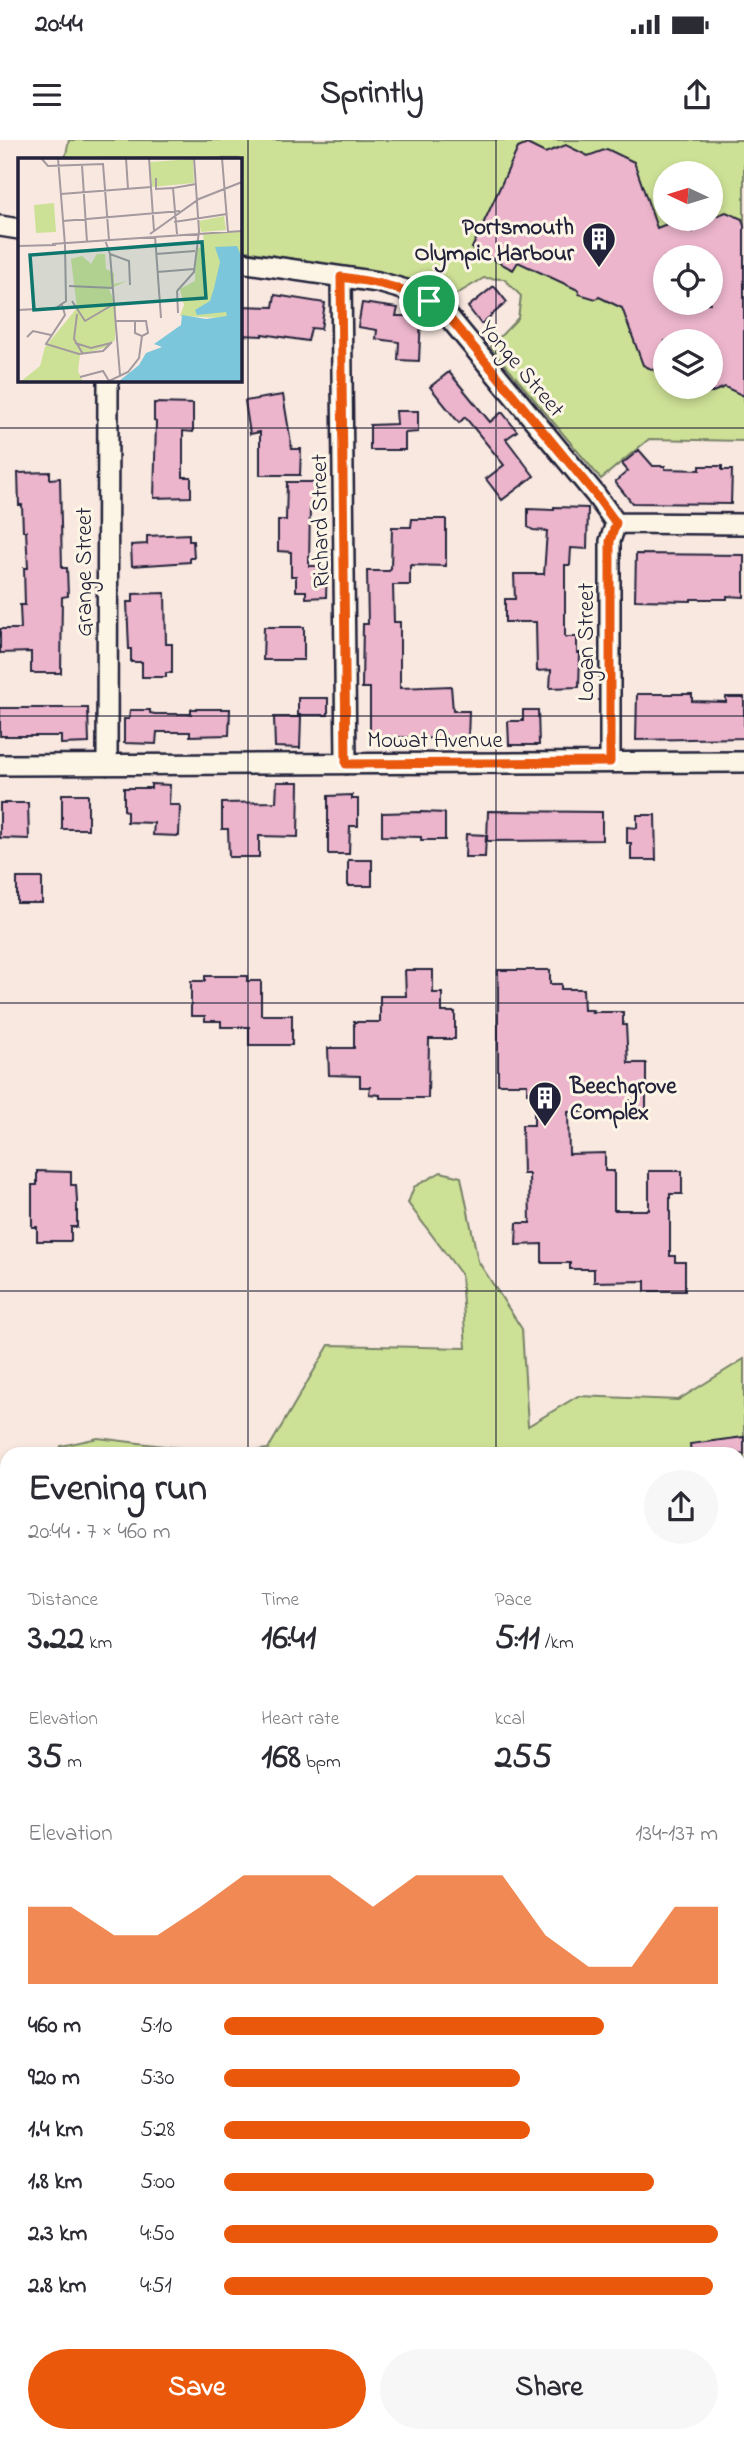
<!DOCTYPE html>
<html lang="en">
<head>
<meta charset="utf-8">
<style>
  :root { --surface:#fff; --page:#f7f7f7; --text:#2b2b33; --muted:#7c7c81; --accent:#ea580c }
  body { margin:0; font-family:"Indie Flower",sans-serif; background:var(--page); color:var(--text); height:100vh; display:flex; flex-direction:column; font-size:26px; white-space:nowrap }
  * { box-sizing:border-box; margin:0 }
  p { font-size:23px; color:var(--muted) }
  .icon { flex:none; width:38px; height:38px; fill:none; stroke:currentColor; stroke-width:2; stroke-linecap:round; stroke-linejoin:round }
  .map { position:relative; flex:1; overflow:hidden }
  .panel { position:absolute; left:0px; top:1307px; width:746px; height:996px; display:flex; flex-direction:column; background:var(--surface); border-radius:21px 21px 0 0; box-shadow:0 4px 10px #0003 }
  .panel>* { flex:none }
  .needle { width:46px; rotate:274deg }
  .tools { position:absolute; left:653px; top:21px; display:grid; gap:14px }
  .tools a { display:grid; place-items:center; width:70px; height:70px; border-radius:50%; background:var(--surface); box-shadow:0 4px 10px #0003; font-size:35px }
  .pin { position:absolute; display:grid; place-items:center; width:60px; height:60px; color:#fff; margin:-30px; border:4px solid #fff; border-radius:50%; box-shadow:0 2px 7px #0007 }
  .round { display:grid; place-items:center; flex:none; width:74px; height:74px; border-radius:37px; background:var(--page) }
  .summary { display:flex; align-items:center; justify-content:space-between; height:119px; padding:0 28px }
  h1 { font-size:38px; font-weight:800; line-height:52px }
  .stats { display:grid; grid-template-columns:repeat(3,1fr); gap:10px; height:119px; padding:7px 28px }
  .stats div { display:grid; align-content:center }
  .stats b { font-size:35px; font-weight:800 }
  .stats small { font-size:19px; font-weight:400 }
  .stats p { font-size:19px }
  .chart { height:196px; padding:14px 28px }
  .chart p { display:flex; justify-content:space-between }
  .chart svg { width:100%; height:126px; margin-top:7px; fill:var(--accent); opacity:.7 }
  .button { display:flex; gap:14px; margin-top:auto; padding:14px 28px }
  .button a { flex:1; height:80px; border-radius:42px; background:var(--accent); color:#fff; font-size:28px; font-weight:800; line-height:80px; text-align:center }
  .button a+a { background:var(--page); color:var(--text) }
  ul { padding:0 28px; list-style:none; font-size:23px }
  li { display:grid; grid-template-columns:112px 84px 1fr; align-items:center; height:52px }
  li i { height:18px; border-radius:9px; background:var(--accent) }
  .status { display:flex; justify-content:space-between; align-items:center; height:49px; padding:0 35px; background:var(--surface); direction:ltr }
  .status svg { height:19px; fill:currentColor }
  header { display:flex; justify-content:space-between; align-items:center; height:91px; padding:0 28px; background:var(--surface); font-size:32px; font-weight:800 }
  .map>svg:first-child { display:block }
  .built { fill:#f5d9da }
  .green { fill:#cde196; stroke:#788268; stroke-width:2; fill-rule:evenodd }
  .building { fill:#ecb5cc; stroke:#22223b; stroke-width:2; fill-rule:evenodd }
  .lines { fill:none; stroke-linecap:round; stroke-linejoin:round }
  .minor-casing { stroke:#22223b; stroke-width:24 }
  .minor { stroke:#fcf5e5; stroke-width:19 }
  .route-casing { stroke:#fff; stroke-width:14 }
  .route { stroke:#ea580c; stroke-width:9 }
  .grid { fill:none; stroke:#22223b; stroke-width:2; stroke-opacity:0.55 }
  .labels { text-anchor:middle; stroke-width:6; stroke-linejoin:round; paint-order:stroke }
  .poi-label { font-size:23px; font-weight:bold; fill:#22223b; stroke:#fcf5e5; text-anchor:end }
  .street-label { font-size:23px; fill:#22223b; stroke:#fcf5e5 }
  .inset-road { fill:none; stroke:#a3999e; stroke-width:2 }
  .view { fill:#0f766e; fill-opacity:0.15; stroke:#0f766e; stroke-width:3.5 }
  .inset-edge { fill:none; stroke:#22223b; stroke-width:3.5 }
</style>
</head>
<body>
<div class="status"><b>20:44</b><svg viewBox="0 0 49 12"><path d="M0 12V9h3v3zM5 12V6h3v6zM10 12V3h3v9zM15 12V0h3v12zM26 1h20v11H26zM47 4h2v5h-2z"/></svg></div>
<header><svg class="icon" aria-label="menu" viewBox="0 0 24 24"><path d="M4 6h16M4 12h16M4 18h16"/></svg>Sprintly<svg class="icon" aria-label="share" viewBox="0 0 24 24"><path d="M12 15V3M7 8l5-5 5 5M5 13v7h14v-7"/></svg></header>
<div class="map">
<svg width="744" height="2302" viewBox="0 0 744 2302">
  <rect width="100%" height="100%" fill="#f9e8e0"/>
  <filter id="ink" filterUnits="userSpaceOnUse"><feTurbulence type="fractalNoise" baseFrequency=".0143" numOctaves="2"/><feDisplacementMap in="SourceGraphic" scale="14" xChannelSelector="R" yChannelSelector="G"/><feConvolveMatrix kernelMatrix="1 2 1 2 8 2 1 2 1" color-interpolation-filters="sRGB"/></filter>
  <g filter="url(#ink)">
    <!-- built -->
    <path class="built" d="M744 1769V2302H0V1774H7V2296H738V1770Z"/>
    <!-- green -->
    <path class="green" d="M69 0H744V301L649 299 601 339 490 207 518 178 521 156 504 139 484 138 448 159 414 142 379 133 240 110V19H65ZM665 33H710V79H665ZM665 117H710V163H665ZM665 201H710V247H665Z
      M441 1032 461 1037 478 1121 522 1189 528 1286 578 1256 678 1260 744 1219V1729L739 1732 738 1314H58L61 1306 98 1298 229 1314 268 1309 329 1205 466 1208 461 1134 408 1063 414 1047Z"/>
    <!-- building -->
    <path class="building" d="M527 4 545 13 566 5 588 16 607 9 634 22 657 88 672 82 693 92 697 83 726 72 742 79 744 86V256L725 247 710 253V201H665V236L643 225 622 168 599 157 596 159 579 154 578 150 518 122 513 130 472 108 518 8ZM665 117H710V163H665Z
      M494 146 507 162 481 184 468 167Z
      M275 155 325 163 321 189 311 188 308 201 262 194V196L240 195V166L273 167Z
      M362 163 398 168 396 176H421L419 221 398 220 399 202 376 199 377 190 358 187Z
      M449 232 490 282 502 272 517 291 506 299 534 336 502 360 486 339 504 325 465 277 459 283 430 247Z
      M283 255 292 309H301L300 335H260V292L250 294 245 261Z
      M154 263 193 264V292L183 291V337H191V357L154 358 156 282 154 281Z
      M396 271H418V292L405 293V310H370V285L397 284Z
      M639 310 653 326H665V329L700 330V326H722V330H732L731 364 632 363 615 342 628 331 622 324Z
      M50 332V339L60 338 62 428H67L68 456 62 457 61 533H31V512L0 513V489H21L20 465H25L24 428H28L26 391H23L22 365H19L18 333Z
      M287 342H325V367H310L309 426H327L326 457 306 458V451H296V436H291V412L278 411V380H286Z
      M554 367 588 368 587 409 571 408 570 425H565V497H577V513H580L579 547 550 548 551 530 537 531 536 482H505V459H515L514 434H544L547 391 533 390 528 387V369L554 370Z
      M412 379H446V426L410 425V445H393L394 482H400V548L451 546 453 571H469L468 600 370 596V548H362L363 484H368L367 431H389L391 429 392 387H411Z
      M189 394V401H193L194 418H190V422L132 426 131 405 147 404V396Z
      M636 414 744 415V457L727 456V459H691V461L635 460Z
      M165 453 166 504H172V533H166V537H142V522H131V509H129L127 462H133V454Z
      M264 487H304V520H263Z
      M637 554H692V561L726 562V557H744V598L636 600Z
      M298 558H328V575H298Z
      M0 568H88L89 603 61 604V596H0Z
      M191 569H230L229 595 190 596V592H157L156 604 124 603V579H129L130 570H150V573L155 574H191Z
      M523 570H538L539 605H509L508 581H523Z
      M274 577H301L300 608 275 607Z
      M277 642H299L298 697 259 696V717H229L228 689H222V663L276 662Z
      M151 644 170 645 169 665H180L179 696 153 695 154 683 127 682V671L124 670V648H151Z
      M62 654H88V689H62Z
      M352 655V659H358V686H350L349 714H328V656Z
      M0 663H28L29 699 0 698Z
      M488 671 602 672V700L487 701Z
      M422 672 445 673V700H421V697L382 696V673Z
      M637 675H655L656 720H631V703H627V687L637 688Z
      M466 694 486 695 485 717H465Z
      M348 720H372V746H348Z
      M17 738H42V763H17Z
      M405 830H433V853H442V872H455V899H429L428 958H380V955L369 954 370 947H360V936L329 935 328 908H354V882H380V856H406Z
      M498 830H550V844H561V849H583L584 870H593L592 872H623V885H626L628 923H646V972H568L569 1014 605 1013V1031H614V1070H649V1031H682V1054H670V1116H675V1122H685V1151H645V1141L594 1142V1129H570V1123H542V1104L516 1105 517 1083H530L529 1034H523L522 985H534V953H527V944H498Z
      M205 836H247V841H261V875H292V905H249V887H221V881H205V876H191V841H205Z
      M37 1031 71 1032V1045H76L77 1061V1087H71V1101H37V1087H32V1045H37Z
      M744 1297V1314H691L690 1304Z"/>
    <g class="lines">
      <!-- minor casing -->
      <g class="minor-casing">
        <path id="minor" d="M0 86 19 89
          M240 122 378 142 406 150 429 161 447 175 595 354 616 383
          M341 137 346 624
          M616 383 744 384
          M610 622V401L616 383
          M0 625 744 622
          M107 625 108 240"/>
      </g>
      <!-- minor -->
      <use href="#minor" class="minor"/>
    </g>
  </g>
  <g class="lines" filter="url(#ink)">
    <!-- route casing -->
    <g class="route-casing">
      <path id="route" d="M341 137C383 143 413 149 447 175L595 354 616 383 610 401V622L346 624Z"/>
    </g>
    <!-- route -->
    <use href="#route" class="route"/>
  </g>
  <!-- grid -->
  <path class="grid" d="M248 0V1314M496 0V1314M0 288H744M0 576H744M0 863H744M0 1151H744M0 1439H7M738 1439H744M0 1726H7M738 1726H744M0 2014H7M738 2014H744M248 2296V2302M496 2296V2302"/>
  <!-- icons -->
  <defs>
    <g id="building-pin" transform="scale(1.75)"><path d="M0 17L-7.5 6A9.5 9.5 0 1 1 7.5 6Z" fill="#22223b" stroke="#fcf5e5"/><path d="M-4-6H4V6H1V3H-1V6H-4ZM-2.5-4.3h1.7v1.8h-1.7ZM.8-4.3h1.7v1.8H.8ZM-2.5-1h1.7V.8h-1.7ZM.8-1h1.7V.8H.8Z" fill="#fff"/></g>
  </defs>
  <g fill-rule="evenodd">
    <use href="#building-pin" x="599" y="99"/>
    <use href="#building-pin" x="545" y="958"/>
  </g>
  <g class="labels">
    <!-- poi labels -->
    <g class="poi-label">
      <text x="574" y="94">Portsmouth<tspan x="574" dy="26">Olympic Harbour</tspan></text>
      <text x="570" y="953" text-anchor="start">Beechgrove<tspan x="570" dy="26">Complex</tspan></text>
    </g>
    <!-- street labels -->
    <g class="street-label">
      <text transform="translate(523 228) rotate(50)" y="8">Yonge Street</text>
      <text transform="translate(319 381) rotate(-91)" y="8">Richard Street</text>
      <text transform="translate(83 432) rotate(-90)" y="8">Grange Street</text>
      <text transform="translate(585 502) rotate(-90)" y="8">Logan Street</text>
      <text x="435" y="607">Mowat Avenue</text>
    </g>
  </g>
  <!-- overview -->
  <g transform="translate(18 18)">
    <rect width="224" height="224" fill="#f9e8e0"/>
    <path d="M175 1 176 25 134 29 132 4ZM36 45 38 74 18 75 16 47ZM206 58 208 72 183 74 181 63ZM224 74V161L162 158 166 147 162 131 177 123 178 90 186 89 185 75ZM79 96H87L88 111 96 115V126L109 123 91 131 98 148 97 182 89 189 62 197 60 213 65 224H2L22 208 27 189 59 150 53 101 64 98 73 106Z" fill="#cde196"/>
    <path d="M219 88 224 100V224H100L121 207 128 195 144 189 136 186 163 167 164 157 188 161 209 158 208 154 179 157 177 152 192 143 196 130 202 104 197 89Z" fill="#7bc6da"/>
    <path class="inset-road" d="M23 0 30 8 85 6 91 82M40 0 47 87M108 0 110 31M131 0 136 73M204 0 210 74M64 7 69 84M138 20V31L155 30M43 36 133 29M45 63 162 53M156 64 209 56M132 76 181 41 224 24M159 76 155 30 178 26M137 78 143 160M87 82 92 96 102 217M34 86 224 73M0 88 38 87M92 96 111 103 112 127M138 96 177 93M139 114 176 111M51 128 95 130M159 133 176 114 181 73 176 0M159 133 160 155M54 143 67 163 96 146M44 147 47 157 28 186 61 196 85 193 94 184M0 152 38 150 48 143 47 87M59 156 56 181 65 196M97 163H128L130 175 124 178M9 179 15 173 33 177M57 185 73 190 93 185M62 219 85 213 91 223M89 224 110 214 121 200 124 178 117 175V163"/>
    <path class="view" d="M184 84 188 140 16 152 12 97Z"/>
    <rect width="224" height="224" class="inset-edge"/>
  </g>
</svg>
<div class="tools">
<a><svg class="needle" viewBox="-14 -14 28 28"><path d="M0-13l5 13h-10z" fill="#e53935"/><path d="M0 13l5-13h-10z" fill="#7c7c81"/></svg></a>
<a><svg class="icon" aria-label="locate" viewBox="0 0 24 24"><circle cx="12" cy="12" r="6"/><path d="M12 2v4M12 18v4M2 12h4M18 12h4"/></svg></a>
<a><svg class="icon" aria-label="layers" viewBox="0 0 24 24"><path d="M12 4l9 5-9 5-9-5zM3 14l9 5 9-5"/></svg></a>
</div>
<div class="pin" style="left:429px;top:161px;background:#1e9e55"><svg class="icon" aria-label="arrive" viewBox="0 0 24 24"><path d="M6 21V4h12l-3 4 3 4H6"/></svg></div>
<section class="panel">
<div class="summary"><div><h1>Evening run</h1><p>20:44 · 7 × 460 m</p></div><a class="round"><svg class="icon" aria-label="share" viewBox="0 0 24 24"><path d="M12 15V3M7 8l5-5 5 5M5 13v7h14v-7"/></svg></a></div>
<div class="stats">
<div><p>Distance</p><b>3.22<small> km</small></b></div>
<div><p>Time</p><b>16:41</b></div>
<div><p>Pace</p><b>5:11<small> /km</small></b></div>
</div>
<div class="stats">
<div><p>Elevation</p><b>35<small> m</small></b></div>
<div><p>Heart rate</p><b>168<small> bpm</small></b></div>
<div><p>kcal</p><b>255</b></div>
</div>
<div class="chart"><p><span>Elevation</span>134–137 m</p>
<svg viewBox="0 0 160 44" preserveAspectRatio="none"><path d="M0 44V17L10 17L20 27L30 27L40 17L50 6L60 6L70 6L80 17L90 6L100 6L110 6L120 27L130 38L140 38L150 17L160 17V44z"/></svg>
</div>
<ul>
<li><b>460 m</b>5:10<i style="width:77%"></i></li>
<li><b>920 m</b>5:30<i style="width:60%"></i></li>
<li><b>1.4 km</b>5:28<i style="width:62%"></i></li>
<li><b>1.8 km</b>5:00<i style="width:87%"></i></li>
<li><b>2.3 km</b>4:50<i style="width:100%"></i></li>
<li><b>2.8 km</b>4:51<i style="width:99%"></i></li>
</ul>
<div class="button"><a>Save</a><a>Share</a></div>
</section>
</div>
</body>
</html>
